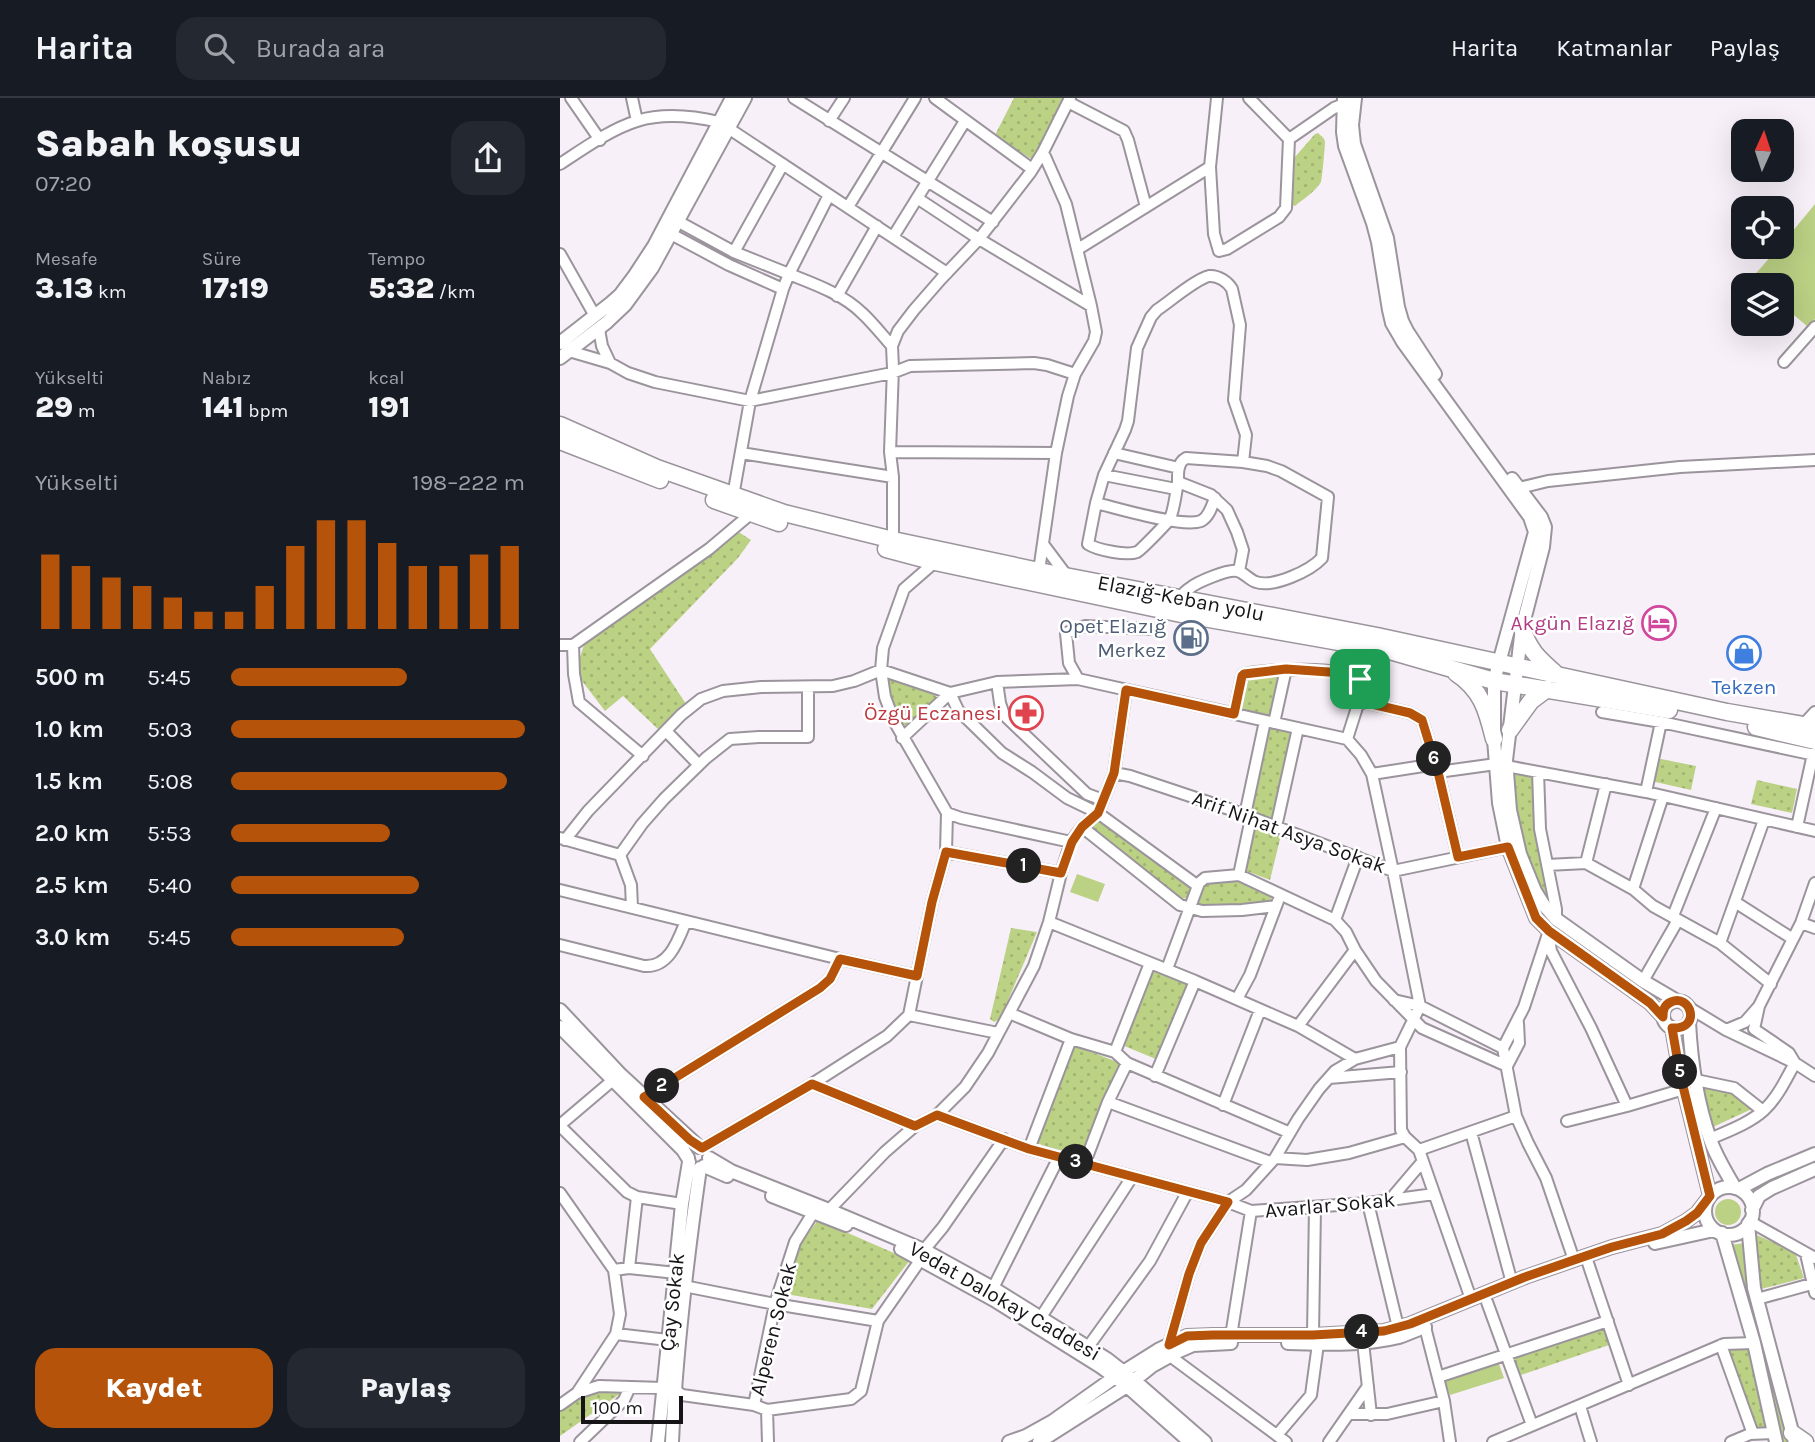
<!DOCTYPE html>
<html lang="tr">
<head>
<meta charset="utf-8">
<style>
  :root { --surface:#171b24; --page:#242831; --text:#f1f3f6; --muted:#9ea1a6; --line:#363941; --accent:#b45309 }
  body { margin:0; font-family:Karla,sans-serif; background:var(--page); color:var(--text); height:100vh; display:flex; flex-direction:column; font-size:26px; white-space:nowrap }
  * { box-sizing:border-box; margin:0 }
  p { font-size:23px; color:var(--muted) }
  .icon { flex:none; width:38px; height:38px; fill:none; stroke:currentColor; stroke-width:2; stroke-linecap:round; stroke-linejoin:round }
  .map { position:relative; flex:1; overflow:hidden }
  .details { display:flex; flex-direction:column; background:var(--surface); width:560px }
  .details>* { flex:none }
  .needle { width:46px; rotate:3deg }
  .tools { position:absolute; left:1171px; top:21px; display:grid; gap:14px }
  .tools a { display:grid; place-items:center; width:63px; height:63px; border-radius:14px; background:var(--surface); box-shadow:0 7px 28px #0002; font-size:35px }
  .scale { position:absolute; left:21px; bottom:18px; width:102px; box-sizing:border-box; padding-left:7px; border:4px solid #161417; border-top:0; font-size:19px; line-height:24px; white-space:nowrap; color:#161417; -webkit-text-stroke:5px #fff; paint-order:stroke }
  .pin { position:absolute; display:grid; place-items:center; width:60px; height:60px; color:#fff; margin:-30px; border-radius:14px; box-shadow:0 4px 10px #0006 }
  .km { position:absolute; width:35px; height:35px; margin:-18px; border-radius:50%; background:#222; color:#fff; font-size:19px; line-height:35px; text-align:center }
  .round { display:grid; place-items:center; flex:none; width:74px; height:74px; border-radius:21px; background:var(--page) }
  .overview { display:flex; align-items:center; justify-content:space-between; height:119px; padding:0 35px }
  h1 { font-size:38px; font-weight:800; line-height:52px }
  .metrics { display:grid; grid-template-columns:repeat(3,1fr); gap:10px; height:119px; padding:7px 35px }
  .metrics div { display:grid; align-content:center }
  .metrics b { font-size:30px; font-weight:800 }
  .metrics small { font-size:19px; font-weight:400 }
  .metrics p { font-size:19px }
  .chart { height:196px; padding:14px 35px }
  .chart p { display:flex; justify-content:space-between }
  .chart svg { width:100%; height:126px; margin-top:7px; stroke:var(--accent); stroke-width:6 }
  .action { display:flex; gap:14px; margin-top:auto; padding:14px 35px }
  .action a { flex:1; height:80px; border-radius:21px; background:var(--accent); color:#fff; font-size:28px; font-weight:800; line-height:80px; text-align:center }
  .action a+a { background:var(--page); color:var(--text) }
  ul { padding:0 35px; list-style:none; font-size:23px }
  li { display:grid; grid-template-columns:112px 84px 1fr; align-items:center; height:52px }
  li i { height:18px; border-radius:9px; background:var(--accent) }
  header { display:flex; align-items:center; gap:42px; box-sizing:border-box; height:98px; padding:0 35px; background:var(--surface); border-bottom:2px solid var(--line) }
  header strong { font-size:33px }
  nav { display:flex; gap:38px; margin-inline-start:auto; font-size:24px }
  .search { width:490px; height:63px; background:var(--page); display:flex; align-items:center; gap:18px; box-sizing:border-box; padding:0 24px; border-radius:21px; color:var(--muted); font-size:26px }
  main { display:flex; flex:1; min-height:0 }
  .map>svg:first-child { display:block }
  .grass { fill:#bbd184 }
  .park { fill:url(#park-dots) }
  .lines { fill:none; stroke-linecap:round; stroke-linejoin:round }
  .minor-casing { stroke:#9b949c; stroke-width:14 }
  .major-casing { stroke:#9b949c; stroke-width:16 }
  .highway-casing { stroke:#9b949c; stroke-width:19 }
  .minor { stroke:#fff; stroke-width:10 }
  .major { stroke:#fff; stroke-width:12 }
  .highway { stroke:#fff; stroke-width:16 }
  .route-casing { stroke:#fff; stroke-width:14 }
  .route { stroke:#b45309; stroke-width:9 }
  .labels { text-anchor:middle; stroke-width:5; stroke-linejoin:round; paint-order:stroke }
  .street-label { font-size:21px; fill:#161417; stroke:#fff }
  .hotel-label { font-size:21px; fill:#b23c85; stroke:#fff; text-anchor:end }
  .service-label { font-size:21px; fill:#4e5e75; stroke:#fff; text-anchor:end }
  .shop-label { font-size:21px; fill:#366cbe; stroke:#fff }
  .health-label { font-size:21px; fill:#be3a42; stroke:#fff; text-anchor:end }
</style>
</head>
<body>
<header>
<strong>Harita</strong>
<div class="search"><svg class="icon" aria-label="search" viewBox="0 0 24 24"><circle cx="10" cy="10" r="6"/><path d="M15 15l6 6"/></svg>Burada ara</div>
<nav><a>Harita</a><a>Katmanlar</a><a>Paylaş</a></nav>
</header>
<main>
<section class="details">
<div class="overview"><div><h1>Sabah koşusu</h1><p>07:20</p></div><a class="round"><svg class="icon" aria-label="share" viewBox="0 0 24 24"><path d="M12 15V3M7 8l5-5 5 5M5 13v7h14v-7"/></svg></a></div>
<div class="metrics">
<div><p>Mesafe</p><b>3.13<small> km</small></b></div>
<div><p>Süre</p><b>17:19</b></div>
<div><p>Tempo</p><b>5:32<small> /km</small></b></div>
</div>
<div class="metrics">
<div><p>Yükselti</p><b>29<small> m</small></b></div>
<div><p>Nabız</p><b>141<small> bpm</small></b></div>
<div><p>kcal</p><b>191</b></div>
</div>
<div class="chart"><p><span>Yükselti</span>198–222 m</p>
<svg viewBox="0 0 160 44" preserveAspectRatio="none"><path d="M5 44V18M15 44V22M25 44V26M35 44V29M45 44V33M55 44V38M65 44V38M75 44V29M85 44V15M95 44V6M105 44V6M115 44V14M125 44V22M135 44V22M145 44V18M155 44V15"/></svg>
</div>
<ul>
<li><b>500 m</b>5:45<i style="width:60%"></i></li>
<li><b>1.0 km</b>5:03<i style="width:100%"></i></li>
<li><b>1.5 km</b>5:08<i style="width:94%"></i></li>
<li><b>2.0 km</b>5:53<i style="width:54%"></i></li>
<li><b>2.5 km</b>5:40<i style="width:64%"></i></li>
<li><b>3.0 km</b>5:45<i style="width:59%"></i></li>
</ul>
<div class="action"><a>Kaydet</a><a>Paylaş</a></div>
</section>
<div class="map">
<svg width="1255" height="1344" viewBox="0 0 1255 1344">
  <defs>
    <pattern id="park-dots" width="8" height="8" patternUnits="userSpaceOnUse" patternTransform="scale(1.75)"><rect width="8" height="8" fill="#bbd184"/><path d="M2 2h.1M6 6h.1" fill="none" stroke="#a0b371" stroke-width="1.8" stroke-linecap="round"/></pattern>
  </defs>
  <rect width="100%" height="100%" fill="#f8f0f9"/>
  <!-- grass -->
  <path class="grass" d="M1255 106V221L1248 229 1222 207V187H1198L1191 181 1219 149H1222V146Z
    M517 776 545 786 538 804 510 794Z
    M1155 1114a13 13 0 1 1 26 0a13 13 0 1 1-26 0Z
    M1185 1145 1232 1344H1222L1207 1279 1170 1147Z
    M938 1263 944 1280 890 1297 884 1280Z"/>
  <!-- park -->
  <path class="park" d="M454 0H507L474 60H470L437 40 436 35Z
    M758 35C762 39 764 39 765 44 765 48 762 82 761 84 755 94 743 101 735 108L733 107 732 70 735 59 755 36Z
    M177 433 191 442 178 460 90 551 126 606 100 633 63 598 45 613 19 579V562L25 544Z
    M721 573 711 617 678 611 684 577Z
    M328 579 346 584 376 598 377 601 375 606 341 630 331 596Z
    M710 626 735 632 714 722 690 713Z
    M1096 660 1136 668 1131 692 1091 683Z
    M958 676 973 679 994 812C967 772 955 726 953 678Z
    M1197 682 1237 691 1232 715 1191 706Z
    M540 721 634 790 630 799 621 801 532 732 534 724Z
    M693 723 722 733 710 782 684 772Z
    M680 780 711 796V802L674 808 635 809 645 783Z
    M451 830 477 834 440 921 434 924 430 921Z
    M593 871 629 886 598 962 562 947 590 873Z
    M513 947 560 965 522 1060 476 1045Z
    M1140 990 1167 992 1194 1010 1153 1029Z
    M258 1122 350 1162 312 1211 226 1196 230 1176 241 1145Z
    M1197 1137 1230 1152 1236 1157 1244 1180 1201 1191 1197 1180 1195 1140Z
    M1043 1229 1049 1247 961 1277 954 1260Z
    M1166 1248H1179L1190 1252 1208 1326 1204 1332 1196 1330Z
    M35 1295H61L0 1338V1311L22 1297Z"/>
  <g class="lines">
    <!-- minor casing -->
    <g class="minor-casing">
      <path id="minor" d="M11 0 40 42
        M72 0 77 23
        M234 0 433 124
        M375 0 472 71
        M657 0 650 69 654 136 659 153 667 151 719 119 726 110 729 41
        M689 0 729 41 774 10 784 6
        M508 4 564 33 568 42 586 109
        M269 23 284 0
        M483 54 506 106 531 208
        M0 66C23 51 51 31 77 23 103 15 133 18 159 24L387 175
        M357 100 419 141 531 208 536 234 534 243 515 276 508 298 496 355 479 473
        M288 109 355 0
        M119 124 174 154 229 176 269 97
        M111 136 169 167 223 191
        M333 139 405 23
        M518 151 650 69
        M174 154 223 66
        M0 156 35 218
        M277 198 317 128
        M9 253 50 265 42 248 39 231
        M1224 264 1255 229
        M50 265 68 275 95 284 190 303 332 275 350 268 474 265 487 267 515 276
        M330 354 496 355
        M181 355 333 379
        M554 355 619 370
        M544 377 616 391
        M618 384C616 393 614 415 609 422 607 425 580 453 577 454 567 458 537 452 528 446L536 405 544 377 565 332 568 323 577 250 591 219 597 212C609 204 636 181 649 178 658 177 668 184 672 191L680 227 674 302 686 337 683 364 707 368 721 373 768 399 762 460C750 473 713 490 696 484 689 482 684 474 677 473 668 471 637 484 630 490 625 493 621 498 618 502
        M959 390 988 383 1120 369 1255 362
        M173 398 190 303 223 191 229 176C254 186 283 196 302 215 313 225 322 237 332 248
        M536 405C557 410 622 430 641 423 649 419 652 408 655 400
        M333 442V379L330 354 333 270 332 248 338 233 354 212 381 181 419 141 470 75 483 54 510 0
        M483 446 507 478
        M679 473 683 452 677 434 667 412 651 397 618 384C618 375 617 365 626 360L683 364
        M589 531 525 528 506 535 509 565 518 581 787 641
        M0 547H13L149 451 187 419 189 415
        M13 547 14 576 19 604 83 658
        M437 584 440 605 444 617 527 696 543 702
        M799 603 850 615 862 622 878 674 898 759
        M1042 614 1101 624 1255 657
        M714 625 726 571
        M1243 627 1255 614
        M106 633 139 667
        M342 640 390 595 437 584 518 581
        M946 668 1086 694 1255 733
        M878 674 936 666
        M978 674 980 731 996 811V821
        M554 675 570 678 672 712 833 773 948 749
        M812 676 876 666
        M1086 694 1101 624
        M387 715 401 720 511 744
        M685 717 705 623
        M522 729 620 807 642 813 682 812 716 808
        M716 729 738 630
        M1237 729 1253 656
        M0 740 60 757
        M5 742 28 713 121 617 141 601 163 593 201 589 273 588 294 583 321 572 390 595 398 612 442 655 472 674 507 700 538 715 638 788
        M386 754 501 775
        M1026 765 1046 686
        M987 767 1026 765 1073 791 1093 808 1160 845 1211 886
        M679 777 775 822 786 834 795 852 816 883 862 930 947 968
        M1073 791 1103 698
        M0 792 280 861 357 878
        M1175 804 1233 841
        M72 809 71 787 60 757 82 726 104 701 146 660 170 641 199 639H248V589
        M1113 818 1156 710
        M775 822 798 759
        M489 824 635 883 738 928 795 961
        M1241 825 1255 830
        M989 833 964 909 943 950 956 1018 968 1045 986 1080 1014 1162
        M989 840 991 853 1031 930 1067 1008
        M1160 845 1204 722
        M0 847 84 868C109 870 118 843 126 823
        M607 871 639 785 645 780 679 777 691 720
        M1083 883 1118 822
        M677 901 690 877 718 803
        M834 902 860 908 943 950
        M1128 909 1166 932 1235 965 1255 978
        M449 915 511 941 555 954 567 965 728 1034
        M349 917 438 935
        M738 928 795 852
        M1166 932 1185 924 1199 908 1241 825 1255 785
        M840 949 841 1032 845 1039 859 1052 911 1201
        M555 954 590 865
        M947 968 959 945 958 925
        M595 978 635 883
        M769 980 841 974
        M1136 982 1174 990 1203 1013
        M252 986 355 1028
        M84 999 260 890 270 881 280 861
        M548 1004 710 1064
        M663 1007 700 912
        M377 1017 469 1051 668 1104 691 1113 808 1105 874 1096
        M1007 1023 1067 1008 1124 991
        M0 1027 53 982
        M0 1028 67 1094 77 1099 122 1106
        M911 1034 952 1185
        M1150 1041C1168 1033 1190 1025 1204 1012 1218 999 1226 981 1235 965L1229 955 1194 931 1199 908
        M142 1050 252 986 327 938 349 917 372 804 386 754 387 715 334 623 325 599 321 572 323 550 344 491 375 464
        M469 1051 511 941
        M859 1052 956 1018
        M715 1060 747 1062 789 1055 845 1039
        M524 1067 548 1004 567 965
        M0 1095 54 1172
        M829 1103 863 1063
        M808 1105 838 1229
        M269 1112 325 1054 355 1028 377 1017 405 989 428 955 474 868 489 824 501 775 511 744 522 729 538 715 554 675 566 592
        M1189 1123 1255 1160
        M364 1152 383 1129 444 1041
        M1246 1156 1255 1195
        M1028 1165 1069 1287
        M69 1170 116 1175
        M124 1188 215 1206 318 1223
        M433 1190 499 1059
        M1197 1201 1255 1185
        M927 1204 972 1327
        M481 1219 572 1079
        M865 1229 884 1303 890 1344
        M56 1236 108 1242
        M753 1237 755 1109
        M671 1238 691 1113
        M803 1244 811 1317
        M609 1247 629 1176 641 1145 668 1104 686 1092 715 1060 738 1021 759 991 775 973 795 961 840 949 860 908 833 773 812 676 801 657 787 641 799 603 800 581C781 568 708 571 684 576L682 578 674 616
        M1161 1247 1193 1336
        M528 1249 590 1163 627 1095
        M610 1258 726 1344
        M878 1279 1048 1223
        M17 1295 56 1236 60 1216 54 1172 69 1170 77 1099
        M0 1307 17 1295 39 1288 103 1290 114 1291 122 1297 194 1307
        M1020 1308 1031 1344
        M207 1312 291 1301 301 1293 318 1223 361 1161
        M789 1316H827L884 1303
        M717 1337 751 1297 758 1246
        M20 1344 64 1302 70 1289
        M208 1344 207 1312 194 1307 215 1206 235 1144 253 1115
        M769 1344 808 1288
        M933 1344 1164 1246 1194 1245
        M1171 1344 1190 1336 1214 1335"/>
    </g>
    <!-- major casing -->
    <g class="major-casing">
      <path id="major" d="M784 0 783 34 785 48 813 125 818 144 829 212 832 225 843 244 970 419 975 434 934 583V641L939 705 948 749 976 820 989 833 1090 905 1103 919
        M795 0 792 27 794 46 827 140 838 209 842 223 847 233 875 276
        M0 245 51 205 60 197 75 177 94 148 172 0
        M0 260 46 225 65 207 92 170 185 0
        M952 381 981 419 985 429 983 449 962 530 946 662 950 712 960 756 975 793 983 806 996 821 1083 883 1117 903
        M1103 917a14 14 0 1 1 28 0a14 14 0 1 1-28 0Z
        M0 912 61 977 139 1049
        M1129 924C1131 963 1137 1004 1150 1041 1156 1059 1166 1074 1175 1090
        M0 929 123 1052 128 1060
        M1112 930 1120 976 1150 1098
        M149 1060 171 1073 269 1112 364 1152 433 1190 547 1261 575 1283 645 1344
        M144 1068 167 1078
        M1145 1113a24 24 0 1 1 48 0a24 24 0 1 1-48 0Z
        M1179 1091 1207 1076 1255 1056
        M212 1098 286 1127
        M1192 1112 1199 1098 1212 1090 1255 1071
        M1188 1126 1194 1190 1234 1341
        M1162 1135 1194 1245 1216 1344
        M1095 1145 1154 1132
        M341 1151 434 1202 541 1269 567 1288 630 1344
        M728 1245C765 1246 802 1248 839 1239 847 1236 856 1232 865 1229
        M98 1344 122 1106 129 1064
        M112 1344C116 1252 127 1161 140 1070
        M449 1344 466 1338 493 1323 555 1279 598 1252 627 1238 653 1237H753L824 1233 850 1226 965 1179 1014 1162 1052 1149 1102 1136 1126 1123 1137 1115 1147 1102
        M479 1344 567 1288 592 1268 617 1254 633 1247 671 1245"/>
    </g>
    <!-- highway casing -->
    <g class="highway-casing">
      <path id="highway" d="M0 327 97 370 224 415 333 442 479 473 817 538 1167 614 1255 629
        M0 343 100 382
        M154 402 219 425
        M326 451 375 464 621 516 830 553 934 583 1109 612
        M962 530C969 552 978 560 995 575
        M896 575C922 592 927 613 934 641
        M1196 629 1255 643
        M950 632 971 603 987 591
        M1232 1335 1245 1344"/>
    </g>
    <!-- minor -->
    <use href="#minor" class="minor"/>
    <!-- major -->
    <use href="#major" class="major"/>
    <!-- highway -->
    <use href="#highway" class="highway"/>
  </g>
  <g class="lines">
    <!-- route casing -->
    <g class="route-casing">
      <path id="route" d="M726 571 783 575 798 579 801 584 799 603 850 615 862 622 878 674 898 759 948 749 976 820 989 833 1090 905 1103 919C1103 912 1104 907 1111 904 1131 895 1142 932 1112 930L1120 976 1150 1098 1137 1115 1126 1123 1102 1136 1052 1149 1014 1162 965 1179 850 1226 824 1233 753 1237H653L627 1238 609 1247 629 1176 641 1145 668 1104 469 1051 377 1017 355 1028 252 986 142 1050 130 1042 84 999 260 890 270 881 280 861 357 878 372 804 386 754 501 775 512 744 522 729 538 715 554 675 566 592 674 616 682 578 684 576Z"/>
    </g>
    <!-- route -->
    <use href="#route" class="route"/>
  </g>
  <!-- icons -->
  <defs>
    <g id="hotel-ring" transform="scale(1.75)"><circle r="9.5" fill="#fff" stroke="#d1479c" stroke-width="1.5"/><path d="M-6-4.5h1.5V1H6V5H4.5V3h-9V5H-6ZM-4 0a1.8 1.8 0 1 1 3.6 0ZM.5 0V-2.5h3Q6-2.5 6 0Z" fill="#d1479c"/></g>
    <g id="fuel-ring" transform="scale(1.75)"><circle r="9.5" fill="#fff" stroke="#5c6f8a" stroke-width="1.5"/><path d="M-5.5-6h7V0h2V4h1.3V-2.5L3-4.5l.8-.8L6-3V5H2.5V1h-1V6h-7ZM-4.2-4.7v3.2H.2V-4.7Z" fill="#5c6f8a"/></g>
    <g id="shop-ring" transform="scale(1.75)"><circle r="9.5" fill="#fff" stroke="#3f7fe0" stroke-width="1.5"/><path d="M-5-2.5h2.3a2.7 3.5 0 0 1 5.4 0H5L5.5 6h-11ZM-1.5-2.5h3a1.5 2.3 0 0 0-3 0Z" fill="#3f7fe0"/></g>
    <g id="pharmacy-ring" transform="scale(1.75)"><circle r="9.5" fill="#fff" stroke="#e0444e" stroke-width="1.5"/><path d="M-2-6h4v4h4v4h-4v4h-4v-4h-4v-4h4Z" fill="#e0444e"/></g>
  </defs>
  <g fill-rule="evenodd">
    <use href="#hotel-ring" x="1099" y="525"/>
    <use href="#fuel-ring" x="631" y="540"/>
    <use href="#shop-ring" x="1184" y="555"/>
    <use href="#pharmacy-ring" x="466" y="615"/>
  </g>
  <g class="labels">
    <!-- street labels -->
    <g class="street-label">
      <text transform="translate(621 500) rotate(11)" y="7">Elazığ-Keban yolu</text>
      <text transform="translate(729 734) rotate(20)" y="7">Arif Nihat Asya Sokak</text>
      <text transform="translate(770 1107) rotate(-5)" y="7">Avarlar Sokak</text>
      <text transform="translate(445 1203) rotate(30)" y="7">Vedat Dalokay Caddesi</text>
      <text transform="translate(112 1204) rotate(-84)" y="7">Çay Sokak</text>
      <text transform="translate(213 1231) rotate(-76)" y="7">Alperen Sokak</text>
    </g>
    <!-- hotel labels -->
    <g class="hotel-label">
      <text x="1074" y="532">Akgün Elazığ</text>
    </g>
    <!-- service labels -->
    <g class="service-label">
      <text x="606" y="535">Opet Elazığ<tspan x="606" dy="24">Merkez</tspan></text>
    </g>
    <!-- shop labels -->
    <g class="shop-label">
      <text x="1184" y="596">Tekzen</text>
    </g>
    <!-- health labels -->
    <g class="health-label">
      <text x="442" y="622">Özgü Eczanesi</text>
    </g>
  </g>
</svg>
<div class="tools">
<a><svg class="needle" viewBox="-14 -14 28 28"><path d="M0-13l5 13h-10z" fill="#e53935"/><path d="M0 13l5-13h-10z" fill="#9ea1a6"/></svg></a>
<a><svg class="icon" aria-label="locate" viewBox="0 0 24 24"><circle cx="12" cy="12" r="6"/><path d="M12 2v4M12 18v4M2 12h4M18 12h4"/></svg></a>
<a><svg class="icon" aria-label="layers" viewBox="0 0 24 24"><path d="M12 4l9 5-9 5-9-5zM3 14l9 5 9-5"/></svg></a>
</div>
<div class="scale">100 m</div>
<div class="pin" style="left:800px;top:581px;background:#1e9e55"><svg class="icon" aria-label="arrive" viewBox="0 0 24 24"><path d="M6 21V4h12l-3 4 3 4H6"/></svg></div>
<b class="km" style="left:464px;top:768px">1</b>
<b class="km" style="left:102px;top:988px">2</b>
<b class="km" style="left:516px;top:1064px">3</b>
<b class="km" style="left:802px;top:1234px">4</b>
<b class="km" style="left:1120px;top:974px">5</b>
<b class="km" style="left:874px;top:661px">6</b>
</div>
</main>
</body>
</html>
